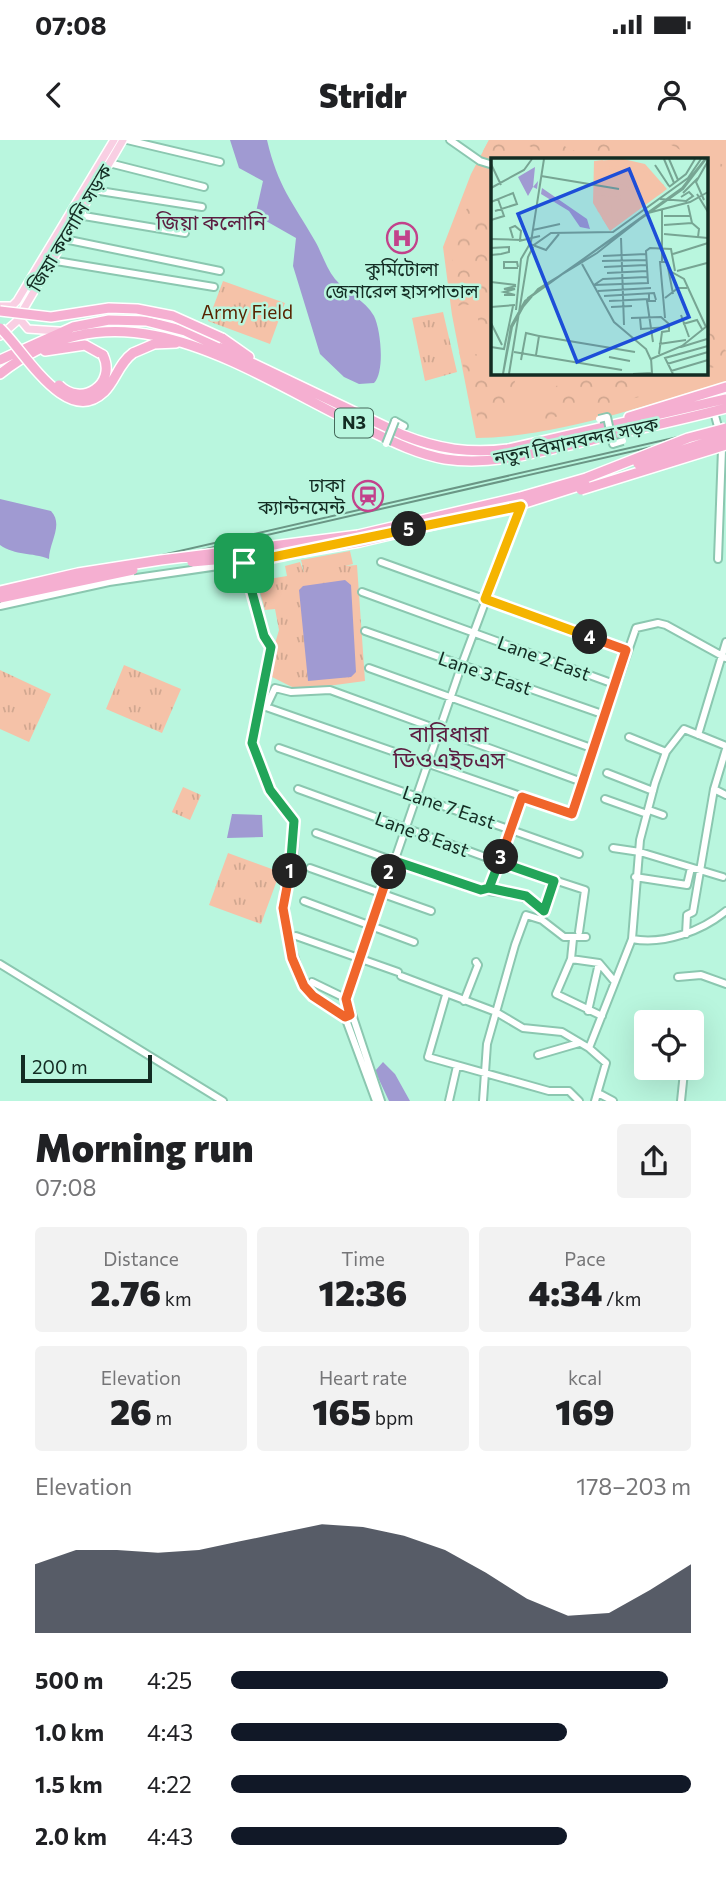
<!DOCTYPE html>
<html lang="en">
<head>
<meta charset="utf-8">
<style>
  :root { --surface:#fff; --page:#f2f2f2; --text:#202124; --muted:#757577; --accent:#111827 }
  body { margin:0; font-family:Commissioner,"Noto Sans Bengali",sans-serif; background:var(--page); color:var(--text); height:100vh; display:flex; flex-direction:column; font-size:26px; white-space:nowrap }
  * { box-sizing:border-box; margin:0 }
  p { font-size:23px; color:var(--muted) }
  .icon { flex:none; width:38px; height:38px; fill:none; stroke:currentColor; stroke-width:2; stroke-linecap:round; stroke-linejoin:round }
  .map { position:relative; height:961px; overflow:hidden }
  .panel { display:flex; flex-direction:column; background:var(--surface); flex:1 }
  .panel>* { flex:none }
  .buttons { position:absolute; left:634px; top:870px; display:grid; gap:14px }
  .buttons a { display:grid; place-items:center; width:70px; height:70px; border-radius:7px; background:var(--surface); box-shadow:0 7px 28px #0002; font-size:35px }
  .scale { position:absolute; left:21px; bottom:18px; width:131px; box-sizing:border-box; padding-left:7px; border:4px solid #132c23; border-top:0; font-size:19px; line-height:24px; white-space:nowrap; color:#132c23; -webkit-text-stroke:5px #b9f6de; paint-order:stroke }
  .pin { position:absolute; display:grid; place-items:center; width:60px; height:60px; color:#fff; margin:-30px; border-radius:14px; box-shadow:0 4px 10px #0006 }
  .km { position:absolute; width:35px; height:35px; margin:-18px; border-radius:50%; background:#222; color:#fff; font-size:19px; line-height:35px; text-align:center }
  .round { display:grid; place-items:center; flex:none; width:74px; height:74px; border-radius:7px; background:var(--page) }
  .headline { display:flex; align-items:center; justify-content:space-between; height:119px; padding:0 35px }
  h1 { font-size:38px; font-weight:800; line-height:52px }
  .stats { display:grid; grid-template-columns:repeat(3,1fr); gap:10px; height:119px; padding:7px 35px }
  .stats div { display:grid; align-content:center; border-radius:7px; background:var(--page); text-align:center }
  .stats b { font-size:35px; font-weight:800 }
  .stats small { font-size:19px; font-weight:400 }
  .stats p { font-size:19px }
  .chart { height:196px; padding:14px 35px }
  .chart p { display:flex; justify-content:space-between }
  .chart svg { width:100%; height:126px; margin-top:7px; fill:var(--accent); opacity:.7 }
  ul { padding:0 35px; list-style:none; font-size:23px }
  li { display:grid; grid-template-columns:112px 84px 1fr; align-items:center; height:52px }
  li i { height:18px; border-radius:9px; background:var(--accent) }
  .status { display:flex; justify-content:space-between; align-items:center; height:49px; padding:0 35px; background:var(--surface); direction:ltr }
  .status svg { height:19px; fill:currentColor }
  header { display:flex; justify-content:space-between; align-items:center; height:91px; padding:0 35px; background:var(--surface); font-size:32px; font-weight:800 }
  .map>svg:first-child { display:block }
  .grass { fill:#f5c2a8; fill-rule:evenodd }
  .forest { fill:url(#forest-crowns) }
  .park { fill:url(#park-tufts) }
  .water { fill:#a09ad2 }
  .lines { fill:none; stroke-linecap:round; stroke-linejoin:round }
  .minor-casing { stroke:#8bc7b0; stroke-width:10 }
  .major-casing { stroke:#fff; stroke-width:10 }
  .highway-casing { stroke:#fff; stroke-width:12 }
  .minor { stroke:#fff; stroke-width:6 }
  .major { stroke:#f9cfe3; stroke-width:7 }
  .highway { stroke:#f5afd1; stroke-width:9 }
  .tram { stroke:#6a9685; stroke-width:2 }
  .rail { stroke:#6a9685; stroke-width:2 }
  .minor-bridge-casing { stroke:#8bc7b0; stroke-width:10; stroke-linecap:butt }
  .highway-bridge-casing { stroke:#fff; stroke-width:12; stroke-linecap:butt }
  .minor-bridge { stroke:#fff; stroke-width:6 }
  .highway-bridge { stroke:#f5afd1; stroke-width:9 }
  .split-1-casing { stroke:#fff; stroke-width:14 }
  .split-2-casing { stroke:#fff; stroke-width:14 }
  .split-3-casing { stroke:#fff; stroke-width:14 }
  .split-4-casing { stroke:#fff; stroke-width:14 }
  .split-5-casing { stroke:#fff; stroke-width:14 }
  .split-6-casing { stroke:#fff; stroke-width:14 }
  .split-1 { stroke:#22a559; stroke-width:9 }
  .split-2 { stroke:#f0652b; stroke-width:9 }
  .split-3 { stroke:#22a559; stroke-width:9 }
  .split-4 { stroke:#f0652b; stroke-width:9 }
  .split-5 { stroke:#f5b400; stroke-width:9 }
  .split-6 { stroke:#f5b400; stroke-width:9 }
  .labels { text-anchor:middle; stroke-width:5; stroke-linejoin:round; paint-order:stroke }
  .shield { fill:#b9f6de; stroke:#45695b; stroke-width:2 }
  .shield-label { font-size:18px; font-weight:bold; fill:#132c23 }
  .street-label { font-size:19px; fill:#132c23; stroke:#b9f6de }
  .poi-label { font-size:19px; fill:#132c23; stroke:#b9f6de }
  .park-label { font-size:19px; fill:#572300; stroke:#b9f6de }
  .neighbourhood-label { font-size:21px; fill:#5c1e41; stroke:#b9f6de }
  .quarter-label { font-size:23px; fill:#5c1e41; stroke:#b9f6de }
  .inset-road { fill:none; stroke:#77a593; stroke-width:2 }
  .view { fill:#1d4ed8; fill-opacity:0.15; stroke:#1d4ed8; stroke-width:3.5 }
  .inset-edge { fill:none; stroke:#132c23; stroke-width:3.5 }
</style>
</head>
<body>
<div class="status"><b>07:08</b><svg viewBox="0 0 49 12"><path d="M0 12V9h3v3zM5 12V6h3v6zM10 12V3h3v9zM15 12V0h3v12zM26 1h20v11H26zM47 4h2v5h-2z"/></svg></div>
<header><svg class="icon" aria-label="back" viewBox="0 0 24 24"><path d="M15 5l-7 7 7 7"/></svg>Stridr<svg class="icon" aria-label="person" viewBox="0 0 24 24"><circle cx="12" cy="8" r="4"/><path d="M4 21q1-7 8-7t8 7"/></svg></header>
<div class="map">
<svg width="726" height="961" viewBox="0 0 726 961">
  <defs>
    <pattern id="forest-crowns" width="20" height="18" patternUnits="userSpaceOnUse" patternTransform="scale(1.75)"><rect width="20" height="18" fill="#f5c2a8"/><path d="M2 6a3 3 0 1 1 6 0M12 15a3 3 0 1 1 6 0" fill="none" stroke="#d1a790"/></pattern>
    <pattern id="park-tufts" width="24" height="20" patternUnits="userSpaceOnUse" patternTransform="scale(1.75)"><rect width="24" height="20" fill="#f5c2a8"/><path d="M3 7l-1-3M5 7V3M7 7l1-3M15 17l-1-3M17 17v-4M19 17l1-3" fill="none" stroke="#d1a790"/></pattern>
  </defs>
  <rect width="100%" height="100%" fill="#b9f6de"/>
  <!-- grass -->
  <path class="grass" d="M489 0H726V243C645 264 560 297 476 298L452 175 443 107 471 34ZM493 19H707V233H493Z"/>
  <!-- forest -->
  <path class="forest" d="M489 0H563L562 5 592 19H557L527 5 520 19H491L483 11Z
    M567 0H593L645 19H619Z
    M662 0H681L723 25 726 46 707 26V19H697Z
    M469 65 493 77V186L480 189 475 164 455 166C452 127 447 100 469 65Z
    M707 182 726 211V224L707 229Z
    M468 211 493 221V233H517L504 287H480L459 212Z
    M567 233H611L629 238 633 253 639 257 534 282 533 275Z"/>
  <!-- park -->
  <path class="park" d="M223 141 285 163 270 204 208 181Z
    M443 172 457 232 425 241 412 178Z
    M350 411 353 424 345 426 357 425 365 541 298 550 266 534 279 490 275 469 265 470 260 452 263 451 262 444 269 439 287 436 285 426 300 422 304 433 301 420Z
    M124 525 181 549 162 593 106 569Z
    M0 530 51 554 29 602 0 589Z
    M183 647 201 655 190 680 172 672Z
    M228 713 280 732 261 784 209 765Z"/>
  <!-- water -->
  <path class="water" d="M230 0H267C278 47 292 61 315 101 322 113 326 128 335 139 346 152 365 160 374 176 381 190 385 232 374 243L359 244 344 237 320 214 293 126 296 98 259 77 256 72 263 41 239 28Z
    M0 359 51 371C64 385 49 402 49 419 31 412 16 416 0 405Z
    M345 440 351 445 356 532 351 537 308 541 299 450 303 446Z
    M232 674 262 675 263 697 227 698Z
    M383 922 395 934 410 961H389L375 931Z"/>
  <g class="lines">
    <!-- minor casing -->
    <g class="minor-casing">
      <path id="minor" d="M127 0 220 22
        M450 0 480 21 493 25
        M109 23 204 47
        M93 50 202 67
        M78 75 185 93
        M64 99 220 131
        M50 120 214 147
        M714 272 720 294
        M395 281 404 286
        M718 419 722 309 726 307
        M381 422 626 510
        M244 423 264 496 271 507 252 603 270 650 295 685 294 712 284 751 287 795 304 846 313 856 345 877
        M362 452 614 544
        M0 466 109 442 260 420
        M365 491 605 575
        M369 528 594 609
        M698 595 726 502
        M629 597 666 612
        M279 608 579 714
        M607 633 653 651
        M582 642 330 550 291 552 275 548 266 567 572 674 636 488 658 483 666 485 726 518
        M298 649 499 722 585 750 579 792
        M714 649 726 655
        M605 659 647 674
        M649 670 663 675
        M316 693 469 748C496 755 522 748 544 771L554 741
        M613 708 640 712 723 737
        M310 728 431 771
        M635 737 687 745 691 728
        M489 748 522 657
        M304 761 414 802
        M686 794 687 775 693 772 714 649 726 609
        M296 796 398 832
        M573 799 571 819 556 854 602 876
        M632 799C664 805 702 791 726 771
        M571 819 599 823 615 842
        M0 824 223 961
        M401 836 496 872 523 888 562 892 589 908 606 923 595 961
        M678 837 701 835 726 844
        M312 842 347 859
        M446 855 428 917 549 951H569L579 961
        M347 859 462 524 521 366
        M347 859 381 961
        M464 861 478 825 476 822
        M588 871 599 823
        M345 877 376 961
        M589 908 632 799 640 700 655 643 666 612 684 589 726 606
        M538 915 579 903
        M598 953 613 961
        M449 961 457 926
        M483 961 487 904 515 805 526 775 542 780 564 797H586
        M681 961 684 932"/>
    </g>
    <!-- major casing -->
    <g class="major-casing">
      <path id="major" d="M0 166H12L17 161 114 0
        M18 177 28 189 59 191
        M0 196 16 182 123 0"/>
    </g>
    <!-- highway casing -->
    <g class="highway-casing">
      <path id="highway" d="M222 198 249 217
        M45 211 85 205 103 215
        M133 213 154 204 176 203
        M0 220 73 187 109 180 146 181 185 191 403 295C438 309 470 314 508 309L726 259
        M0 234C123 136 245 231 362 287 389 300 416 314 445 319 494 327 545 310 592 300 636 289 681 280 726 268
        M629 277 726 247"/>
    </g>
    <!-- minor -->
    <use href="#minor" class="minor"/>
    <!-- major -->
    <use href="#major" class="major"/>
    <!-- highway -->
    <use href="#highway" class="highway"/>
    <!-- tram -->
    <path class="tram" d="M0 452 726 286"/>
    <!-- rail -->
    <path class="rail" d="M0 456 726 290"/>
    <!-- minor-bridge casing -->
    <g class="minor-bridge-casing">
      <path id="minor-bridge" d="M599 279 607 277 613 304 623 301
        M386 304 395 281"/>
    </g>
    <!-- highway-bridge casing -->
    <g class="highway-bridge-casing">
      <path id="highway-bridge" d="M0 171 51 177 109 168 137 169 173 176 222 198
        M0 188C24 210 66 288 104 252 116 240 119 223 133 213
        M59 245C82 268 117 244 103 215
        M638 324 726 296
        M581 350 726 305
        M192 422 303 412 360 402 522 364 585 344
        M0 451 78 433 161 420 358 395 520 357 586 338 688 298 726 288
        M0 458 133 430"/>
    </g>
    <!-- minor-bridge -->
    <use href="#minor-bridge" class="minor-bridge"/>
    <!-- highway-bridge -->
    <use href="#highway-bridge" class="highway-bridge"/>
  </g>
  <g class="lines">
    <!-- split-1 casing -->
    <g class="split-1-casing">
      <path id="split-1" d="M244 423 264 496 271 507 252 603 270 650 294 681 290 731"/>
    </g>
    <!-- split-2 casing -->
    <g class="split-2-casing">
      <path id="split-2" d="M290 731 283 768 292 818 304 846 313 856 345 877 350 875 346 859 389 732"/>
    </g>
    <!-- split-3 casing -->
    <g class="split-3-casing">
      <path id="split-3" d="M389 732 392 720 481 750 489 748 499 722 554 741 544 771 526 756 489 748 501 717"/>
    </g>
    <!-- split-4 casing -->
    <g class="split-4-casing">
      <path id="split-4" d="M501 717 522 657 572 674 626 510 590 497"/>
    </g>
    <!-- split-5 casing -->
    <g class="split-5-casing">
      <path id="split-5" d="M409 389 521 366 485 459 590 497"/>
    </g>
    <!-- split-6 casing -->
    <g class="split-6-casing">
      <path id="split-6" d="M244 423 409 389"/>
    </g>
    <!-- split-1 -->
    <use href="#split-1" class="split-1"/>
    <!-- split-2 -->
    <use href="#split-2" class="split-2"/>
    <!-- split-3 -->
    <use href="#split-3" class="split-3"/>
    <!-- split-4 -->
    <use href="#split-4" class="split-4"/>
    <!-- split-5 -->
    <use href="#split-5" class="split-5"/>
    <!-- split-6 -->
    <use href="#split-6" class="split-6"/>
  </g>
  <!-- icons -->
  <defs>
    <g id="hospital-ring" transform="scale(1.575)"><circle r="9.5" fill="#b9f6de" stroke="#c2428b" stroke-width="1.5"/><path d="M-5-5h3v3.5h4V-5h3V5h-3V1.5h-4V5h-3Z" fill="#c2428b"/></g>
    <g id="station-ring" transform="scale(1.575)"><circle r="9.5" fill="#b9f6de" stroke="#c2428b" stroke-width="1.5"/><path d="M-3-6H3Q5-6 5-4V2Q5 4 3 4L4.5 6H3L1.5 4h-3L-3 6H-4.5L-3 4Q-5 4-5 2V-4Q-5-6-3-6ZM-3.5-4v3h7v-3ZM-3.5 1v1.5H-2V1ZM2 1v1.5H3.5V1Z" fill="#c2428b"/></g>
  </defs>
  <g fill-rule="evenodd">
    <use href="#hospital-ring" x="402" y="98"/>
    <use href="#station-ring" x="368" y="356"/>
  </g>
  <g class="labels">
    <!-- shield labels -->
    <rect class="shield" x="335" y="268.5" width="38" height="29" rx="5"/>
    <g class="shield-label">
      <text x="354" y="289">N3</text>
    </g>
    <!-- street labels -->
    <g class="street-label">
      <text transform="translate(70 88) rotate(-59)" y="7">জিয়া কলোনি সড়ক</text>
      <text transform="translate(576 301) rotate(-12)" y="7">নতুন বিমানবন্দর সড়ক</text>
      <text transform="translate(544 518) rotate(20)" y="7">Lane 2 East</text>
      <text transform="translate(485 533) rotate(19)" y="7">Lane 3 East</text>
      <text transform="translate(449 667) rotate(19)" y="7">Lane 7 East</text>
      <text transform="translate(422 694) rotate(20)" y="7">Lane 8 East</text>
    </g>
    <!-- poi labels -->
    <g class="poi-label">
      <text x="402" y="136">কুর্মিটোলা<tspan x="402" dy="22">জেনারেল হাসপাতাল</tspan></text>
      <text x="345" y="352" text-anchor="end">ঢাকা<tspan x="345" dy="22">ক্যান্টনমেন্ট</tspan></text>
    </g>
    <!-- park labels -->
    <g class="park-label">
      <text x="247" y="179">Army Field</text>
    </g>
    <!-- neighbourhood labels -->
    <g class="neighbourhood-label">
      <text x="211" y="90">জিয়া কলোনি</text>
    </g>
    <!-- quarter labels -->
    <g class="quarter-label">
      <text x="449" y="602">বারিধারা<tspan x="449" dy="26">ডিওএইচএস</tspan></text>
    </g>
  </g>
  <!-- overview -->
  <g transform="translate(491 18)">
    <rect width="217" height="217" fill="#b9f6de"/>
    <path d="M132 1 154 6 176 31 119 73 102 45 103 3Z" fill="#f5c2a8"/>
    <path d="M112 2 110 9 146 8 114 11 140 15 155 24 144 12H150L173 27 172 34 166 38 169 27 147 52V44L129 41 130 31 157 37 130 26 102 28 106 18 152 24 135 16H109L105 3ZM103 37 126 39 132 53 141 56 126 67 127 47H120L122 69 118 71 111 60 118 57 107 54Z" fill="#f5c2a8"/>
    <path d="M44 9 42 29 47 23 46 31 42 29 37 38 27 19ZM51 30 96 61 99 71 89 69 78 53 50 36Z" fill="#a09ad2"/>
    <path class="inset-road" d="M173 1 183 25M178 1 187 22M0 6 10 27M164 7 178 28M50 18 128 31M178 29 195 16 204 1M0 30 33 12 41 1M192 35 207 20M206 36 217 54M169 41 195 43 202 38 198 34 190 39M213 42 205 24 217 3M0 44 22 35 26 46 4 53M197 47 201 65 208 71 207 79M171 52V105M173 58H200M0 62 13 58 7 41M173 67 201 65M42 72 69 66M173 76 217 80M22 80 19 70 24 68 30 73 29 82M130 80 133 167M0 81 31 82M28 83 49 78M39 86 55 92 68 76M182 96 217 85M0 97 10 96 18 94V89L0 90V97M112 98 155 96M111 103 155 102M91 106 123 164 155 191 160 202M113 109 155 107M27 110H13V104H26L27 109M177 112 193 121 215 169M186 113 216 105M116 115 156 113M0 124 25 127M103 127 157 125 155 93 159 90 180 91 184 113M103 127 112 121 156 119M107 133 160 130M13 137H24L13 134 24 131H13L25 128M113 138 163 135 165 142M174 140 187 130H196M118 143 158 141V136M0 149 24 147M120 149 141 148M31 150 47 131 106 95 157 55 199 44 217 34M25 152 30 101 40 84 53 1M190 157 198 179M140 160 170 159 178 166M149 160 150 171 178 169M174 160 169 104H176L182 136M0 165 11 187M192 166 206 162 211 171M48 178 144 194M162 184 156 143H165M168 186 195 182M0 189 13 191 22 148M190 189 216 181M23 194 131 212M168 196 171 174 178 173V167M118 199 139 203M160 201 191 188 216 168M30 202 35 175 48 178 45 197M176 206 217 194M180 213 217 202M12 216 20 168 34 143 191 30 214 1M12 216 21 169 37 140 192 31 215 1M18 216 37 99 43 87 60 75 122 74 197 20 210 1M142 216 161 215 160 200M182 216 174 200 217 188"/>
    <path class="view" d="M138 11 198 159 86 204 27 56Z"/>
    <rect width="217" height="217" class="inset-edge"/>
  </g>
</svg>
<div class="buttons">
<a><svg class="icon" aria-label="locate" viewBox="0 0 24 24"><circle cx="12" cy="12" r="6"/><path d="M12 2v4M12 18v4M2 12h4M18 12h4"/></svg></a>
</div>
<div class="scale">200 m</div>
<div class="pin" style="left:244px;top:423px;background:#1e9e55"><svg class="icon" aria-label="arrive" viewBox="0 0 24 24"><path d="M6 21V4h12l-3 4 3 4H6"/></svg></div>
<b class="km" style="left:290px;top:731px">1</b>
<b class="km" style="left:389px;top:732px">2</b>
<b class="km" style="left:501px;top:717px">3</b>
<b class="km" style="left:590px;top:497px">4</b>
<b class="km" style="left:409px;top:389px">5</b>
</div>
<section class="panel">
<div class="headline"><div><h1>Morning run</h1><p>07:08</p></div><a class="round"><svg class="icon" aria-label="share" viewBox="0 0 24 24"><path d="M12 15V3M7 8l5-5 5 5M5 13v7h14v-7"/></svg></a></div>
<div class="stats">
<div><p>Distance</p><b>2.76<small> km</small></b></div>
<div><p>Time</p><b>12:36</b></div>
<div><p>Pace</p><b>4:34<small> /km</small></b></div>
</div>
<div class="stats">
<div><p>Elevation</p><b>26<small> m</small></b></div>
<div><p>Heart rate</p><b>165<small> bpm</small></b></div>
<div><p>kcal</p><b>169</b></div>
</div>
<div class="chart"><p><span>Elevation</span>178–203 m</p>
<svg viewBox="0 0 160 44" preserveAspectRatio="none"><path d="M0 44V20L10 15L20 15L30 16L40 15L50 12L60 9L70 6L80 7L90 10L100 15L110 23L120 32L130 38L140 37L150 29L160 20V44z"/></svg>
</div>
<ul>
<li><b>500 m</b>4:25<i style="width:95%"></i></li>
<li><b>1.0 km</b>4:43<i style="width:73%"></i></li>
<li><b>1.5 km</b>4:22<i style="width:100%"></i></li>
<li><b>2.0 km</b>4:43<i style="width:73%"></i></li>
</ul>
</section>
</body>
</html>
